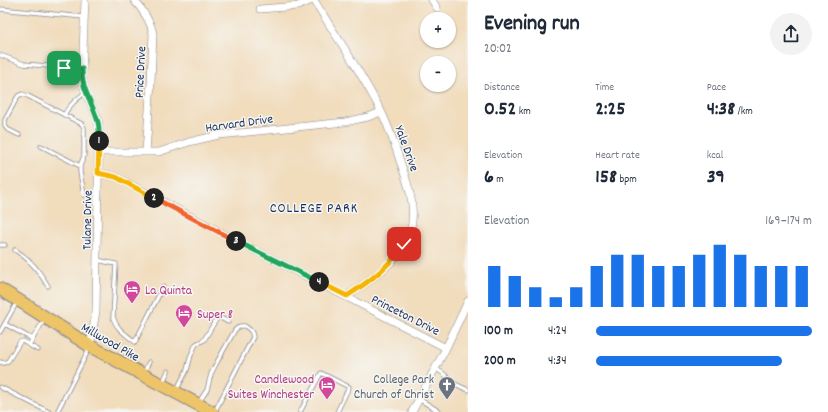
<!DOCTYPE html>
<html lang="en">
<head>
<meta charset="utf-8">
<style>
  :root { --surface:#fff; --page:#f2f2f3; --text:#1f2937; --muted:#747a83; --accent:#1a73e8 }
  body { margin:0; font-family:Dekko,sans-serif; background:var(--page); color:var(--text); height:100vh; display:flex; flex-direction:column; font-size:15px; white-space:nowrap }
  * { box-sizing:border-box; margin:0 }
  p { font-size:13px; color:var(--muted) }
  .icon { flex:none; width:22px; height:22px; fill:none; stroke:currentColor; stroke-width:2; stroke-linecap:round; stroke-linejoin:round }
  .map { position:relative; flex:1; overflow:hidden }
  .sheet { display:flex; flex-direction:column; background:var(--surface); width:360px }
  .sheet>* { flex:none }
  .fabs { position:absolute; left:420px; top:12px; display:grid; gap:8px }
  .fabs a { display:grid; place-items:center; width:36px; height:36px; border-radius:50%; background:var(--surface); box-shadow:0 1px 3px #0004; font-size:20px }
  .pin { position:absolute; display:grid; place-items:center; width:34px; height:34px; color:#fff; margin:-17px; border-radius:8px; box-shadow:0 2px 6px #0006 }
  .km { position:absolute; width:20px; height:20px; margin:-10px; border-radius:50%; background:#222; color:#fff; font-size:11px; line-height:20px; text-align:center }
  .round { display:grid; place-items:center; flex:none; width:42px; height:42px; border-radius:21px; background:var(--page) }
  .headline { display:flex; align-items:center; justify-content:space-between; height:68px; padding:0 16px }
  h1 { font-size:22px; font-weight:800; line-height:30px }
  .metrics { display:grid; grid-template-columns:repeat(3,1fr); gap:6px; height:68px; padding:4px 16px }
  .metrics div { display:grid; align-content:center }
  .metrics b { font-size:20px; font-weight:800 }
  .metrics small { font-size:11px; font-weight:400 }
  .metrics p { font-size:11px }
  .chart { height:112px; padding:8px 16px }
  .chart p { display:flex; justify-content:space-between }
  .chart svg { width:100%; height:72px; margin-top:4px; stroke:var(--accent); stroke-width:6 }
  ul { padding:0 16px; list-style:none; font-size:13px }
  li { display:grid; grid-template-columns:64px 48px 1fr; align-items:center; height:30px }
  li i { height:10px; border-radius:5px; background:var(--accent) }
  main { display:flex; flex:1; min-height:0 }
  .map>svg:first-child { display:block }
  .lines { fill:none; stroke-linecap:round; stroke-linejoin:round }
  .service-casing { stroke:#86868d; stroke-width:5 }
  .minor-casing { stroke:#86868d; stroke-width:8 }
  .trunk-casing { stroke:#86868d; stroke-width:14 }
  .service { stroke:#fff; stroke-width:3.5 }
  .minor { stroke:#fff; stroke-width:7 }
  .trunk { stroke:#eec469; stroke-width:12 }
  .split-1-casing { stroke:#fff; stroke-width:8 }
  .split-2-casing { stroke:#fff; stroke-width:8 }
  .split-3-casing { stroke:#fff; stroke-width:8 }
  .split-4-casing { stroke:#fff; stroke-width:8 }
  .split-5-casing { stroke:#fff; stroke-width:8 }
  .split-1 { stroke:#22a559; stroke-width:5 }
  .split-2 { stroke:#f5b400; stroke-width:5 }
  .split-3 { stroke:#f0652b; stroke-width:5 }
  .split-4 { stroke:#22a559; stroke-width:5 }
  .split-5 { stroke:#f5b400; stroke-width:5 }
  .labels { text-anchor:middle; stroke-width:3; stroke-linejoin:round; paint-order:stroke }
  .street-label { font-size:13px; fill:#1b2f5e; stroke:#f6f6f2 }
  .hotel-label { font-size:13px; fill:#b23c85; stroke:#f6f6f2; text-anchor:start }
  .worship-label { font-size:13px; fill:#5b616d; stroke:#f6f6f2; text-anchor:end }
  .neighbourhood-label { font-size:14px; letter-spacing:1px; fill:#1b2f5e; stroke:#f6f6f2 }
</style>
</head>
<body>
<main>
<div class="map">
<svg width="468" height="412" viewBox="0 0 468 412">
  <rect width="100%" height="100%" fill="#f6f6f2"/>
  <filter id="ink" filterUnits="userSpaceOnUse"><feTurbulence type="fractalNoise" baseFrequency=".025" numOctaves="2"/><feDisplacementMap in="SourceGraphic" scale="8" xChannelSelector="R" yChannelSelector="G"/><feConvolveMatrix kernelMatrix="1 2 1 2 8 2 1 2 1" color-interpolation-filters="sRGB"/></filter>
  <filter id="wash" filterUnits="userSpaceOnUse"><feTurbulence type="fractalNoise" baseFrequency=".012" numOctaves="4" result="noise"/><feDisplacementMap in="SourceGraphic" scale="16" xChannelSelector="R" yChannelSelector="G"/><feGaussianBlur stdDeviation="0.9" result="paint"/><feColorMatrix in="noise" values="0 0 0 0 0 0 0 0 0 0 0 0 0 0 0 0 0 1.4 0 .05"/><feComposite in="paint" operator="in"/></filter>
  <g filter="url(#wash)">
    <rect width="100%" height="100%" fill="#f1dcbc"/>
  </g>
  <g filter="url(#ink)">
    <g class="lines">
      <!-- service casing -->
      <g class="service-casing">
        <path id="service" d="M0 9 84 17
          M0 55 24 64 82 69
          M64 115C69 105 77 99 86 92
          M19 135 7 129 5 126V120L18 96 22 94 28 96 82 124 84 128V156L80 166V172L84 195
          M41 146 80 166
          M0 245H5
          M15 250C30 259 39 271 48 286
          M97 260 116 264 113 317C116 329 126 334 135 342L163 287
          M5 324 32 339
          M0 332 17 302
          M29 345 38 350
          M0 362 4 363 8 361 20 342 23 341 29 345 44 320
          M435 368 444 374 453 383 468 390
          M144 372 149 362
          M163 382 168 371
          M0 387 49 412
          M177 389 187 370 191 355 196 344 204 340 217 318 219 317 228 322
          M419 399 440 412
          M199 402 207 390 211 374 217 362 235 330 240 326H245L250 330 252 333 253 337 215 411
          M57 412 90 347
          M300 412 321 373 349 387 337 412"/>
      </g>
      <!-- minor casing -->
      <g class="minor-casing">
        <path id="minor" d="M85 0 82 76 85 91 98 119 99 128 96 312 90 346
          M134 0C143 10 150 20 153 33L151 82 146 152
          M314 0C324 16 334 33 345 49 358 70 371 91 382 113 389 128 395 145 400 161 408 184 417 208 410 232 400 261 371 280 347 296
          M432 0 437 8
          M260 9 298 6 312 0
          M100 152H159L189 142 219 135 345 122 368 117 381 112
          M98 173 116 177 239 242 446 348
          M412 412 446 348 468 301"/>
      </g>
      <!-- trunk casing -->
      <g class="trunk-casing">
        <path id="trunk" d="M0 289 18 300 90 346 212 412"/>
      </g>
      <!-- service -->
      <use href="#service" class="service"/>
      <!-- minor -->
      <use href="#minor" class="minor"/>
      <!-- trunk -->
      <use href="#trunk" class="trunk"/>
    </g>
  </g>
  <g class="lines" filter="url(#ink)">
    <!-- split-1 casing -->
    <g class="split-1-casing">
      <path id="split-1" d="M64 68 82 69C81 88 92 102 97 119 100 126 99 134 99 141"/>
    </g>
    <!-- split-2 casing -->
    <g class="split-2-casing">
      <path id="split-2" d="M99 141 98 173 116 177 154 198"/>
    </g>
    <!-- split-3 casing -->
    <g class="split-3-casing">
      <path id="split-3" d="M154 198 236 241"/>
    </g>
    <!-- split-4 casing -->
    <g class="split-4-casing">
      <path id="split-4" d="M236 241 319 282"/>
    </g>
    <!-- split-5 casing -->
    <g class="split-5-casing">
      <path id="split-5" d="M319 282 347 296C370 281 389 267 404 244"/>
    </g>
    <!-- split-1 -->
    <use href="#split-1" class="split-1"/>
    <!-- split-2 -->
    <use href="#split-2" class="split-2"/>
    <!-- split-3 -->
    <use href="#split-3" class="split-3"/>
    <!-- split-4 -->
    <use href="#split-4" class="split-4"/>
    <!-- split-5 -->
    <use href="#split-5" class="split-5"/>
  </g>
  <!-- icons -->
  <defs>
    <g id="hotel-pin" transform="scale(0.9)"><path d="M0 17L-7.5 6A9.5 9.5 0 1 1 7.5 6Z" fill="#d1479c" stroke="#f6f6f2"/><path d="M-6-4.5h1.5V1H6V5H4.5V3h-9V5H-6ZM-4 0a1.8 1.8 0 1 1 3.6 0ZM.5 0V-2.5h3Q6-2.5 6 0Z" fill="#fff"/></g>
    <g id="church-pin" transform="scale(0.9)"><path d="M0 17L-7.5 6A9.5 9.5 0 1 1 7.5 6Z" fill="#6b7280" stroke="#f6f6f2"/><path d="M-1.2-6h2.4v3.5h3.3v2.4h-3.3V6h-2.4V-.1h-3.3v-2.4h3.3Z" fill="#fff"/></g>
  </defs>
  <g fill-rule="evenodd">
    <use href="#hotel-pin" x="132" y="289"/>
    <use href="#hotel-pin" x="184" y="313"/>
    <use href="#hotel-pin" x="327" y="385"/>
    <use href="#church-pin" x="447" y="385"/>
  </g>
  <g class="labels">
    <!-- street labels -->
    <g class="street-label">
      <text transform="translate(139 72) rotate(-87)" y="5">Price Drive</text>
      <text transform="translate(239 122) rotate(-8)" y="5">Harvard Drive</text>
      <text transform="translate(408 148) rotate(70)" y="5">Yale Drive</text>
      <text transform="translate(86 220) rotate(-89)" y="5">Tulane Drive</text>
      <text transform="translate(406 314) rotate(27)" y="5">Princeton Drive</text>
      <text transform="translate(111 341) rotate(30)" y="5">Millwood Pike</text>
    </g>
    <!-- hotel labels -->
    <g class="hotel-label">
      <text x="145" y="294">La Quinta</text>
      <text x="197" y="318">Super 8</text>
      <text x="314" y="383" text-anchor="end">Candlewood<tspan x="314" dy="15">Suites Winchester</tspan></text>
    </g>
    <!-- worship labels -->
    <g class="worship-label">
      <text x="434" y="383">College Park<tspan x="434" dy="15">Church of Christ</tspan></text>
    </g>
    <!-- neighbourhood labels -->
    <g class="neighbourhood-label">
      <text x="314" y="212">COLLEGE PARK</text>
    </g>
  </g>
</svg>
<div class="fabs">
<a>+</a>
<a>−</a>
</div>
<div class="pin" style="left:64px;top:68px;background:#1e9e55"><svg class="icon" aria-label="arrive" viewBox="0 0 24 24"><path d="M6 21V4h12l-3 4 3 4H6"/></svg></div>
<div class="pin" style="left:404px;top:244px;background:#d93025"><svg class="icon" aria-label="check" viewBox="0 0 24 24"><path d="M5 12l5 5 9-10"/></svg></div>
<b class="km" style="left:99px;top:141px">1</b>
<b class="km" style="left:154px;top:198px">2</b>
<b class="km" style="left:236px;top:241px">3</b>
<b class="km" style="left:319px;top:282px">4</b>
</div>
<section class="sheet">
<div class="headline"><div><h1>Evening run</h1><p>20:02</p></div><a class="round"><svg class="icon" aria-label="share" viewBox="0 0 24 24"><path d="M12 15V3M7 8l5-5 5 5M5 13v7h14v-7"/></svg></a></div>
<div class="metrics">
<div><p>Distance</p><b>0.52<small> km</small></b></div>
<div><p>Time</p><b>2:25</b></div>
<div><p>Pace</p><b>4:38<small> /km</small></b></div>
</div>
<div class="metrics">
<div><p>Elevation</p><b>6<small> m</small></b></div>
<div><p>Heart rate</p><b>158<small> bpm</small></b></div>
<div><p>kcal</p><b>39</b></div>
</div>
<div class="chart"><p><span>Elevation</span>169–174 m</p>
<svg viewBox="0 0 160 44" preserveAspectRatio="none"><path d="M5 44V19M15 44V25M25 44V32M35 44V38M45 44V32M55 44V19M65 44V12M75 44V12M85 44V19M95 44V19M105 44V12M115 44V6M125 44V12M135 44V19M145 44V19M155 44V19"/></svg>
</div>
<ul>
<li><b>100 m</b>4:24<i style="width:100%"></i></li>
<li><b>200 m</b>4:34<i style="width:86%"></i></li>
</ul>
</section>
</main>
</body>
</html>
